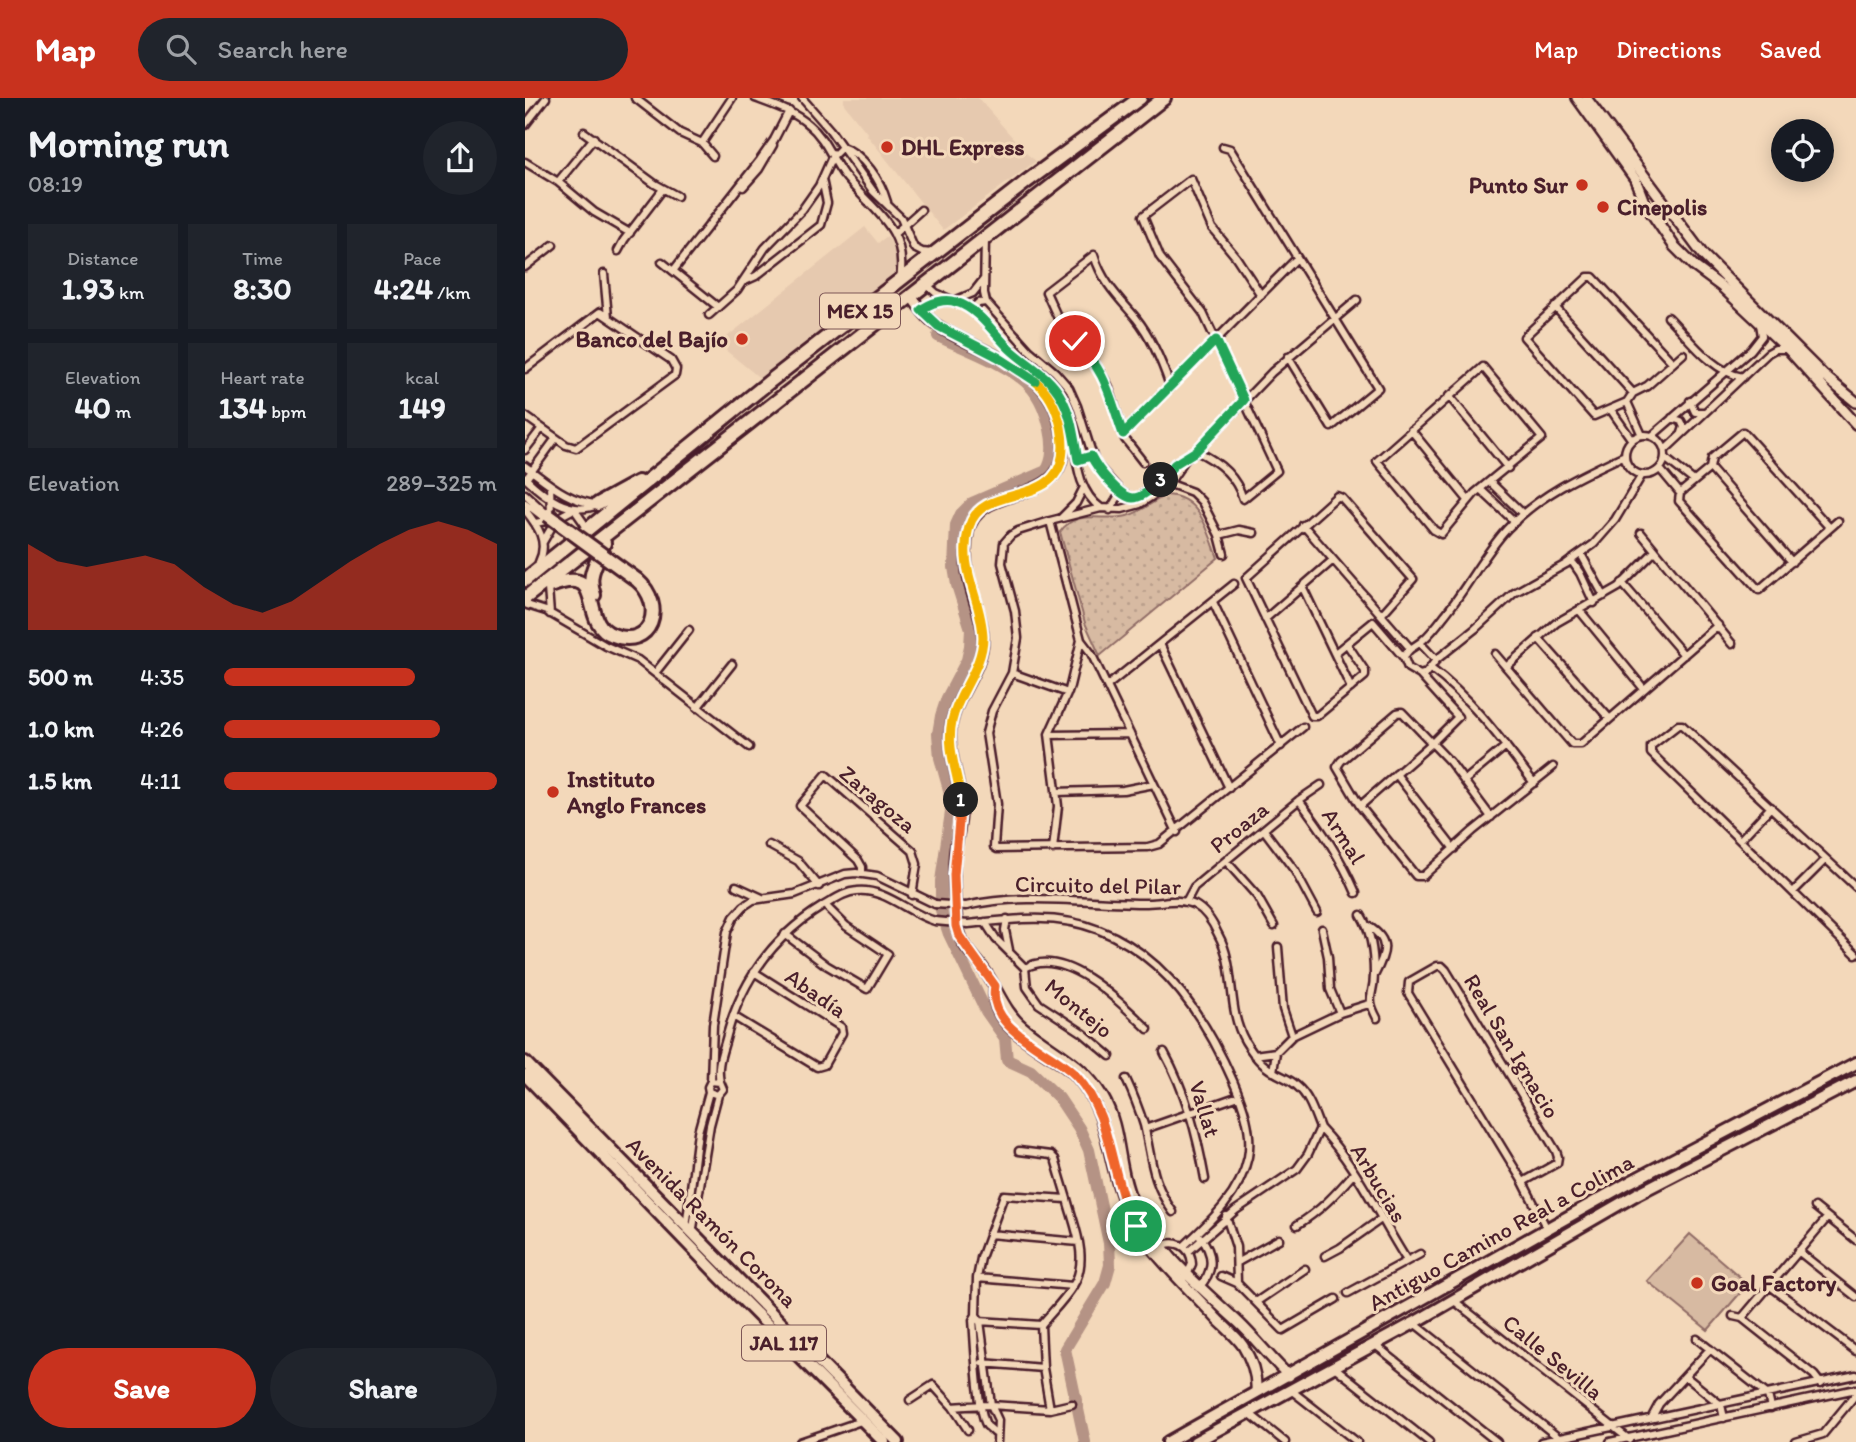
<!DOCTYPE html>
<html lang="en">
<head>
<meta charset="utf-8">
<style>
  :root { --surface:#171b24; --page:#20242c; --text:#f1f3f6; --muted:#9ea1a6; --accent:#c8321e }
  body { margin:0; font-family:Itim,sans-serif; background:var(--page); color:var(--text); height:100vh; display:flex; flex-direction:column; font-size:26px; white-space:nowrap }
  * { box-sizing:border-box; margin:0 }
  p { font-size:23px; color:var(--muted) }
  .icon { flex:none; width:38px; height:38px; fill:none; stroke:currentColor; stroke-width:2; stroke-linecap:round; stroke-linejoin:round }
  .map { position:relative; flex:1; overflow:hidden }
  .details { display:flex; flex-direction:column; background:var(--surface); width:525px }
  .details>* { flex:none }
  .buttons { position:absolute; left:1246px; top:21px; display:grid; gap:14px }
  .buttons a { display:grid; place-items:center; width:63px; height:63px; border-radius:50%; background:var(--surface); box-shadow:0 4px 18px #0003; font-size:35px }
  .pin { position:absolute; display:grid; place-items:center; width:60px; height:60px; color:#fff; margin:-30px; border:4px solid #fff; border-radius:50%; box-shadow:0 2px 7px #0007 }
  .km { position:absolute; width:35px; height:35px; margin:-18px; border-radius:50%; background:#222; color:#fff; font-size:19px; line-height:35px; text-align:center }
  .round { display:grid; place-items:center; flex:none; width:74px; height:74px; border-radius:37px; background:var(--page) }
  .headline { display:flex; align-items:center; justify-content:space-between; height:119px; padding:0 28px }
  h1 { font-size:38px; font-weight:700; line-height:52px }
  .stats { display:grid; grid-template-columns:repeat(3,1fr); gap:10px; height:119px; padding:7px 28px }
  .stats div { display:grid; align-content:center; border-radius:0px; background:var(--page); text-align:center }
  .stats b { font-size:30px; font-weight:700 }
  .stats small { font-size:19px; font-weight:400 }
  .stats p { font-size:19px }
  .chart { height:196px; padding:14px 28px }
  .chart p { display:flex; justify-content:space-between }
  .chart svg { width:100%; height:126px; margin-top:7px; fill:var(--accent); opacity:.7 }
  .primary-button { display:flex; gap:14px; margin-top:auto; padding:14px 28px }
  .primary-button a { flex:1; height:80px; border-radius:42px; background:var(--accent); color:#fff; font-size:28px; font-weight:700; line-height:80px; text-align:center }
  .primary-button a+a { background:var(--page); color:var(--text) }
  ul { padding:0 28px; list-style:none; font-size:23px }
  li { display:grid; grid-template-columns:112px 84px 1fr; align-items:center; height:52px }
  li i { height:18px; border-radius:9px; background:var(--accent) }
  header { display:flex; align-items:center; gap:42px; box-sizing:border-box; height:98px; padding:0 35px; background:var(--accent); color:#fff }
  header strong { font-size:33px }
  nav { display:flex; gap:38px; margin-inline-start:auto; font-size:24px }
  .search { width:490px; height:63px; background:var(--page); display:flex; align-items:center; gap:18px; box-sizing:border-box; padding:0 24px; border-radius:38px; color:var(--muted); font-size:26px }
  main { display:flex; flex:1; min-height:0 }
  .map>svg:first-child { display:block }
  .built { fill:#e6c9af }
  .park { fill:url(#park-dots); stroke:#906c66; stroke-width:2 }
  .garden { fill:#d7baa2; stroke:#906c66; stroke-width:2 }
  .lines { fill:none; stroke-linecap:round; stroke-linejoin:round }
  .river { stroke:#b59385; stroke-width:12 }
  .street-casing { stroke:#4a1f2b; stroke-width:11 }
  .secondary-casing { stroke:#4a1f2b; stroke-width:14 }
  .primary-casing { stroke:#4a1f2b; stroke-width:16 }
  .highway-casing { stroke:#4a1f2b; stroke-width:18 }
  .street { stroke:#f3d8ba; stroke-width:6 }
  .secondary { stroke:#f3d8ba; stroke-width:9 }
  .primary { stroke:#f3d8ba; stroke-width:10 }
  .highway { stroke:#f3d8ba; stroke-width:12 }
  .street-bridge-casing { stroke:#4a1f2b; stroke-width:11; stroke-linecap:butt }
  .highway-bridge-casing { stroke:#4a1f2b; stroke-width:18; stroke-linecap:butt }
  .street-bridge { stroke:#f3d8ba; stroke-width:6 }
  .highway-bridge { stroke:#f3d8ba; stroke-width:12 }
  .split-1-casing { stroke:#fff; stroke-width:14 }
  .split-2-casing { stroke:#fff; stroke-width:14 }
  .split-3-casing { stroke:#fff; stroke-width:14 }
  .split-4-casing { stroke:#fff; stroke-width:14 }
  .split-1 { stroke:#f0652b; stroke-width:9 }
  .split-2 { stroke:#f5b400; stroke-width:9 }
  .split-3 { stroke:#22a559; stroke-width:9 }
  .split-4 { stroke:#22a559; stroke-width:9 }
  .poi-dot { fill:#c8321e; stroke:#f3d8ba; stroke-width:2.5 }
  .labels { text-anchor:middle; stroke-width:6; stroke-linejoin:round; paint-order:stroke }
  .shield { fill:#f3d8ba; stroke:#7d5656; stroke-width:2 }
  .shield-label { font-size:21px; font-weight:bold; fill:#4a1f2b }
  .poi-label { font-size:23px; font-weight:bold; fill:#4a1f2b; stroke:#f3d8ba; text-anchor:start }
  .street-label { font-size:23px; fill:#4a1f2b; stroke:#f3d8ba }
</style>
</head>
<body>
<header>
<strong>Map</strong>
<div class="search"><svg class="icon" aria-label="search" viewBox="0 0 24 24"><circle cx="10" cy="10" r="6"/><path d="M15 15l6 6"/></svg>Search here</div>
<nav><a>Map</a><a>Directions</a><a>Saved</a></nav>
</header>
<main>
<section class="details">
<div class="headline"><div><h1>Morning run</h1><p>08:19</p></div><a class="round"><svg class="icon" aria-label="share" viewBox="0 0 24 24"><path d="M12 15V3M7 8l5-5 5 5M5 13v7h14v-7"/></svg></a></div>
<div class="stats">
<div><p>Distance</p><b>1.93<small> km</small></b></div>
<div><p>Time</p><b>8:30</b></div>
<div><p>Pace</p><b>4:24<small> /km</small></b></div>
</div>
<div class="stats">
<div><p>Elevation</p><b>40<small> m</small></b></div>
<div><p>Heart rate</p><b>134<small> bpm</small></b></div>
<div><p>kcal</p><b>149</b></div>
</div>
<div class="chart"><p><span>Elevation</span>289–325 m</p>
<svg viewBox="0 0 160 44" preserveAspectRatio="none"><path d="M0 44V14L10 20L20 22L30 20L40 18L50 21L60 29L70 35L80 38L90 34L100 27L110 20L120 14L130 9L140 6L150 9L160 14V44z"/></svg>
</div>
<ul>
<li><b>500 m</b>4:35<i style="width:70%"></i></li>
<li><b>1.0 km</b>4:26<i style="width:79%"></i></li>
<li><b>1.5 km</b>4:11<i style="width:100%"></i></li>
</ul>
<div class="primary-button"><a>Save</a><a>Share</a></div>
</section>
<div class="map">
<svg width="1331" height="1344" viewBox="0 0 1331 1344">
  <defs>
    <pattern id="park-dots" width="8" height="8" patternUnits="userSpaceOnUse" patternTransform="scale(1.75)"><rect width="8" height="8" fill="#d7baa2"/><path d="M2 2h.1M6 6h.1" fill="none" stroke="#ba9f8c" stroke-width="1.8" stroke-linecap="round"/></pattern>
  </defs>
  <rect width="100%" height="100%" fill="#f3d8ba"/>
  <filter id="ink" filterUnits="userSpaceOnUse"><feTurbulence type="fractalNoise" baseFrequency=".0143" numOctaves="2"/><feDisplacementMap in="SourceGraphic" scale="14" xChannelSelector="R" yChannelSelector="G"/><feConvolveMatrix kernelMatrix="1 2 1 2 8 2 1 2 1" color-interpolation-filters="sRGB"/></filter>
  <g filter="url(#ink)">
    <!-- built -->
    <path class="built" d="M319 0H453L503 57 511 63 418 132 342 37 343 36 319 6Z
      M340 129 353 145 362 138 370 151 374 168 360 184 236 281 193 246Z"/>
    <!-- park -->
    <path class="park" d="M641 397C675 398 683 433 693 460L575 558 560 525 535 434C552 410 578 424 602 418 617 414 628 403 641 397Z"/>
    <!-- garden -->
    <path class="garden" d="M1165 1136 1223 1186 1183 1232 1122 1183Z"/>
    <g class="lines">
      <!-- river -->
      <path class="river" d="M413 238C440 251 483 266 504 287 515 298 522 317 525 331 528 344 529 362 521 373L447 405 436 416 431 427 429 469 432 487 446 531 445 548 442 562 422 600 416 618 413 636 415 660 424 692 426 714 416 783V812L424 836 461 913 480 940 482 962 506 973 534 1000 554 1030 564 1052 584 1145 585 1167 580 1185 540 1251 560 1344"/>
      <!-- street casing -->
      <g class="street-casing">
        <path id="street" d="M110 0 155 35 177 45 207 0
          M230 0C249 7 268 13 284 27 300 40 306 59 318 76 345 111 384 129 375 181
          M277 0 305 32 348 93 376 120 389 150 397 154 407 155
          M0 27 21 0
          M59 34 130 86 152 98
          M177 45 188 58
          M698 49 705 51 853 290 806 329 763 259
          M0 64 33 84 69 114 105 135
          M33 84 69 40
          M218 89 234 71 248 47
          M369 136 396 112
          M460 140 459 195 461 204 504 252 530 274 544 290 552 308 570 365 596 394 606 400H612L631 387 650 366 671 353 747 274 832 202
          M93 153 99 142 138 91
          M137 164 193 209
          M0 169 28 147
          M148 173 235 62 249 42 264 13
          M79 176 83 219
          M220 183 231 178 296 127 302 105 297 81
          M401 186 411 195 429 203 448 195 459 181
          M1030 209 1108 295
          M396 212C405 205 419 201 431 204 453 210 468 235 484 249 495 261 510 268 522 280 528 286 533 294 537 301 555 335 543 387 576 410
          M446 212 453 205 461 204
          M184 217 212 192 240 150 277 112 294 88 307 59 317 49C339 56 356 83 362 104
          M1143 219C1164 240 1187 274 1218 279
          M1148 265 1068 179H1063L999 239 1069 318 1102 304 1108 295 1122 288 1158 256
          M958 269 1017 340 950 395 916 436 909 432 852 363Z
          M0 271 75 214 146 262 151 271 150 277 51 350 41 347 0 318
          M924 298 983 370
          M1165 303 1170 314H1179
          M1102 304 1117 337
          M1086 312 1107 342
          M1147 320 1156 323 1159 329 1157 335
          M886 332 943 402
          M598 336 772 160
          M1100 357a20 20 0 1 1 40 0a20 20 0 1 1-40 0Z
          M1127 338 1226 252 1237 238 1235 226
          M0 352 17 330
          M1140 352 1243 255 1250 251H1262
          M671 353C693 363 711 377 718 401L752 373 678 215 635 159 618 118 666 81 687 130 711 159 736 197
          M1100 357C1057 377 1015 396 982 431 958 457 942 490 919 518 913 526 906 535 898 542 891 549 883 549 879 560L883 570 895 577 901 575 911 562 950 531 989 495 1041 466 1069 446 1090 422 1117 377
          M662 359 647 381 632 395 615 406 597 411 576 410 525 423 493 433 486 437 479 445 477 465 490 513 493 540 487 575 467 613 461 635 472 706 469 749 472 751 623 749 634 746 778 629
          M1140 360 1169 383
          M618 364 600 341 583 287 577 277 565 258 536 227 521 194 569 157C577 184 594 200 611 220 627 240 637 264 645 288
          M0 368C22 384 45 405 73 406
          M1185 370 1267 464
          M1135 371 1155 395 1154 403 1234 492 1313 423
          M0 380C19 398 45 419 72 407
          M1 381 31 340
          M640 384 667 394 677 404 694 437 699 456
          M965 384 998 416
          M955 391 990 424
          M1155 395 1185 370 1187 360 1218 334 1305 430
          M0 396 23 417
          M0 405 21 421
          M49 411 61 428
          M0 412C13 428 24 444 14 464
          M585 412 596 394
          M536 420 551 405 558 391
          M525 423 556 542 544 592 524 636 533 708 528 751
          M10 425 21 423 26 417 25 387
          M778 427 885 550
          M1116 435 1207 546
          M694 437 714 432 729 435
          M18 444 32 420 47 412
          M1056 456 1079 498
          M1046 462 1055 475 1069 505
          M1097 485 1159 557
          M23 490 25 516
          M778 490 826 590
          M688 504 756 648
          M2 507 21 513 81 548 113 562 224 649
          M1055 513 1119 591
          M740 521 808 462
          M1013 540 1084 620
          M556 542 566 555 652 734
          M895 545 911 562
          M635 546 704 690
          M822 546 840 573V578L792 618H787L721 480 812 398 817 400 888 481 857 516
          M810 555 848 524 879 560
          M970 556 1047 646H1056L1193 527
          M981 569 1031 525 1094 489 1130 453
          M905 570C947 601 978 644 1009 685
          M130 575 164 532
          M487 575 543 595
          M895 577 933 619 907 645 835 708 891 778H898L948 733 1028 669
          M582 588 709 486
          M172 610 207 566
          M524 637 605 636
          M871 676 929 751
          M939 683 981 648
          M531 694 598 692 629 686
          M774 702C797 732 816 760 831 795
          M835 708 812 669 816 663 872 615 877 614 925 664 966 719
          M739 732 770 773 792 814
          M1215 742 1246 709
          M244 747 273 763 294 788
          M701 763 732 798 749 828
          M337 776V769L333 762 275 708 301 677 388 753 392 766 387 797
          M211 788 237 800
          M1331 789 1157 627H1153L1126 648V655L1331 856
          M1268 794 1301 761
          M661 804 669 789 774 702 796 687
          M441 808C500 794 562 805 622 805 639 805 654 799 670 807 681 813 688 825 693 836 712 870 701 910 720 943 728 956 736 967 749 974 757 979 765 981 772 988 784 998 789 1015 795 1030L783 1056 772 1071 711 1112 664 1153
          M836 817C846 833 849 858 849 877 849 899 840 897 852 920
          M482 821 480 832 484 852
          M460 824 471 841 500 870 502 889 514 906 558 935 585 958
          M443 826C487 821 532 815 574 832 640 857 681 921 708 983 718 1006 728 1034 723 1059 715 1097 686 1123 659 1148
          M843 828C866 842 861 855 850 876
          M797 831 803 859 805 891 815 915
          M260 836 301 867 342 891 363 856 321 828 300 807
          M753 849 758 911 767 938
          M500 870C540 847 596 905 623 931
          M208 918 292 969 299 967 317 935 316 929 229 874
          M639 954C661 994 672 1036 680 1081
          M729 957 751 954 767 938 815 915 844 906
          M748 974 751 954
          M601 981C608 996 614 1011 619 1027 627 1061 626 1083 648 1114
          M186 983 188 927 202 834 209 819 219 808 228 802 270 796 320 776 331 775 352 778 410 806
          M195 984C191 966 198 954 202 937 217 882 249 838 298 808 309 802 319 794 332 793 360 790 384 816 410 823
          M795 1030C831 1067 853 1117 881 1161
          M620 1031 714 998
          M494 1053 526 1057 530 1061 542 1101
          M998 1084 1032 1065 1033 1059 1031 1053 921 872 917 868H912L884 884 883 895 998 1084 1022 1131
          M1290 1109 1331 1142
          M701 1118 711 1149 712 1185
          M772 1127C795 1113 811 1096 829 1075
          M161 1130 173 1034 184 994
          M167 1136 185 1027 193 997 198 991 195 984 186 983 183 989 184 994 193 997
          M464 1136 554 1144
          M633 1150C649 1140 666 1147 667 1166L662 1177 656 1182
          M1273 1153 1331 1199
          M800 1158 815 1150 856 1121
          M713 1164 754 1141
          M696 1178 712 1185 758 1232 811 1201
          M452 1180 548 1188
          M1244 1187 1331 1253
          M673 1190C689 1175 690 1156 675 1139
          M823 1195 895 1156
          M928 1202 1105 1342
          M731 1204 780 1171
          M451 1217 455 1223 466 1307 473 1322 472 1344
          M1208 1218 1217 1220 1289 1277 1296 1286
          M1217 1220 1302 1120
          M454 1223 516 1227
          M889 1225 1039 1344
          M1172 1241 1243 1297 1246 1310
          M849 1246 972 1344
          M457 1265 518 1270
          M808 1268 904 1344
          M1160 1278 1196 1307 1199 1320
          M767 1293 832 1344
          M385 1302 408 1287 428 1309C441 1308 453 1307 466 1307L525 1311 518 1270 516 1227C527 1214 540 1201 548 1188 565 1161 549 1128 542 1101L479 1097 456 1160 452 1180 451 1217 448 1222C450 1243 452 1314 462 1328 463 1328 470 1335 470 1335
          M428 1309 443 1332
          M525 1311 547 1306
          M724 1315 760 1344
          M1127 1319 1134 1306 1185 1251
          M275 1344 339 1322
          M1016 1344 1331 1277
          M1085 1344 1331 1291
          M1271 1344 1298 1336 1331 1296"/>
      </g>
      <!-- secondary casing -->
      <g class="secondary-casing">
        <path id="secondary" d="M1052 0 1110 81 1119 104 1149 148 1170 169 1197 189 1264 252 1331 326
          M1061 0 1179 158 1298 277 1331 304
          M386 198C394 209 402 221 413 228 454 255 518 266 533 319 563 419 454 377 443 434 439 454 441 474 447 494 451 509 458 524 458 540 458 572 431 596 426 628 422 655 435 680 436 708 437 723 432 739 430 754 428 775 429 795 431 815 432 825 431 832 436 841 442 853 453 862 460 873 473 892 480 914 498 929 528 954 556 963 578 999 597 1031 592 1069 607 1102 631 1153 673 1187 713 1224 731 1241 746 1261 764 1278
          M470 890C461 932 528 953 552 979 579 1010 580 1038 590 1076 596 1100 606 1123 621 1143 642 1171 669 1196 692 1221 701 1230 711 1238 718 1248 726 1261 732 1278 731 1293"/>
      </g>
      <!-- primary casing -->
      <g class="primary-casing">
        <path id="primary" d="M0 964 373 1344
          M0 977 195 1179 359 1344
          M643 1344 1105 1084 1331 965
          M670 1344 889 1225 1112 1096 1331 983"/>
      </g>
      <!-- highway casing -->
      <g class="highway-casing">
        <path id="highway" d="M73 406 113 384
          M0 482 244 284 501 84 615 0
          M25 488C84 465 52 524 88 537 126 552 142 508 112 482
          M69 497C61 475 73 464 79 445
          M0 500 639 0"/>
      </g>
      <!-- street -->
      <use href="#street" class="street"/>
      <!-- secondary -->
      <use href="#secondary" class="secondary"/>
      <!-- primary -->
      <use href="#primary" class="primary"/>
      <!-- highway -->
      <use href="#highway" class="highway"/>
      <!-- street-bridge casing -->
      <g class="street-bridge-casing">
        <path id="street-bridge" d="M410 806 441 808
          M410 823 443 826"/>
      </g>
      <!-- highway-bridge casing -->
      <g class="highway-bridge-casing">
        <path id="highway-bridge" d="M23 417 112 482"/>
      </g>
      <!-- street-bridge -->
      <use href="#street-bridge" class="street-bridge"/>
      <!-- highway-bridge -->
      <use href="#highway-bridge" class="highway-bridge"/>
    </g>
  </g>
  <g class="lines" filter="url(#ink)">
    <!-- split-1 casing -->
    <g class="split-1-casing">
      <path id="split-1" d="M436 702 429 777 431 828 434 838 470 888C461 933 528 952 552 979 590 1022 583 1079 611 1128"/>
    </g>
    <!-- split-2 casing -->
    <g class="split-2-casing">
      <path id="split-2" d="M436 702C433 675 421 651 427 623 433 594 458 570 458 539 457 501 432 471 444 429 459 378 553 419 536 329 532 311 524 294 510 283"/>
    </g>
    <!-- split-3 casing -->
    <g class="split-3-casing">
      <path id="split-3" d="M510 283 473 259 413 228 396 212C405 205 420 200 431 204 454 211 468 235 485 251 502 267 524 277 536 299 547 318 549 341 553 362L566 358C572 370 594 399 608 400 617 400 630 388 636 382"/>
    </g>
    <!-- split-4 casing -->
    <g class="split-4-casing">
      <path id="split-4" d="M550 243C582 274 584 297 598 336L691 242 719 302 671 353 650 366 636 382"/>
    </g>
    <!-- split-1 -->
    <use href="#split-1" class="split-1"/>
    <!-- split-2 -->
    <use href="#split-2" class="split-2"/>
    <!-- split-3 -->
    <use href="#split-3" class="split-3"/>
    <!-- split-4 -->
    <use href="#split-4" class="split-4"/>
  </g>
  <!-- markers -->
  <g class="poi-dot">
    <circle cx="362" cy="49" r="7"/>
    <circle cx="1057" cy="87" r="7"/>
    <circle cx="1078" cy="109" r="7"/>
    <circle cx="217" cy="241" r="7"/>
    <circle cx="28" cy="694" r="7"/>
    <circle cx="1172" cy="1185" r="7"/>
  </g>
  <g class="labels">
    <!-- shield labels -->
    <g class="shield">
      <rect x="295" y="195.5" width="80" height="35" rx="5"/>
      <rect x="217" y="1227.5" width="84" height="35" rx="5"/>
    </g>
    <g class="shield-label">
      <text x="335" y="220">MEX 15</text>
      <text x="259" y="1252">JAL 117</text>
    </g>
    <!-- poi labels -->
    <g class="poi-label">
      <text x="376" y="57">DHL Express</text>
      <text x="1043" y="95" text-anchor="end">Punto Sur</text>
      <text x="1092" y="117">Cinepolis</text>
      <text x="203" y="249" text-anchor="end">Banco del Bajío</text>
      <text x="42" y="689">Instituto<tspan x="42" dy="26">Anglo Frances</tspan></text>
      <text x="1186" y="1193">Goal Factory</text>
    </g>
    <!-- street labels -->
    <g class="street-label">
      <text transform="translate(353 701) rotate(40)" y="8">Zaragoza</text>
      <text transform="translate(714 729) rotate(-39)" y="8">Proaza</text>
      <text transform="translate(819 738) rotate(58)" y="8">Armal</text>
      <text transform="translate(573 787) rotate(1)" y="8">Circuito del Pilar</text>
      <text transform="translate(291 895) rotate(35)" y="8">Abadía</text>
      <text transform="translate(554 910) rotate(39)" y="8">Montejo</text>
      <text transform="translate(987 948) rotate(59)" y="8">Real San Ignacio</text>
      <text transform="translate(680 1011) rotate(73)" y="8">Vallat</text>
      <text transform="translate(854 1085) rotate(59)" y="8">Arbucias</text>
      <text transform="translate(187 1124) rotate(45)" y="8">Avenida Ramón Corona</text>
      <text transform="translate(976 1134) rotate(-29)" y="8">Antiguo Camino Real a Colima</text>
      <text transform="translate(1028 1259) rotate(39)" y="8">Calle Sevilla</text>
    </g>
  </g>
</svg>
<div class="buttons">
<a><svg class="icon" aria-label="locate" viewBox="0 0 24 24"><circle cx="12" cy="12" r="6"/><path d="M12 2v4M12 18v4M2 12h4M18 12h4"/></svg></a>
</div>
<div class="pin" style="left:611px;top:1128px;background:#1e9e55"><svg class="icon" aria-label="arrive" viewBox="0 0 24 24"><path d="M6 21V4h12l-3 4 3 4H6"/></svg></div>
<div class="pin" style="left:550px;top:243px;background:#d93025"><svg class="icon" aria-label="check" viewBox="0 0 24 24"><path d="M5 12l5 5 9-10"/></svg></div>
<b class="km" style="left:436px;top:702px">1</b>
<b class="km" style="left:636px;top:382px">3</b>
</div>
</main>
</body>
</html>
